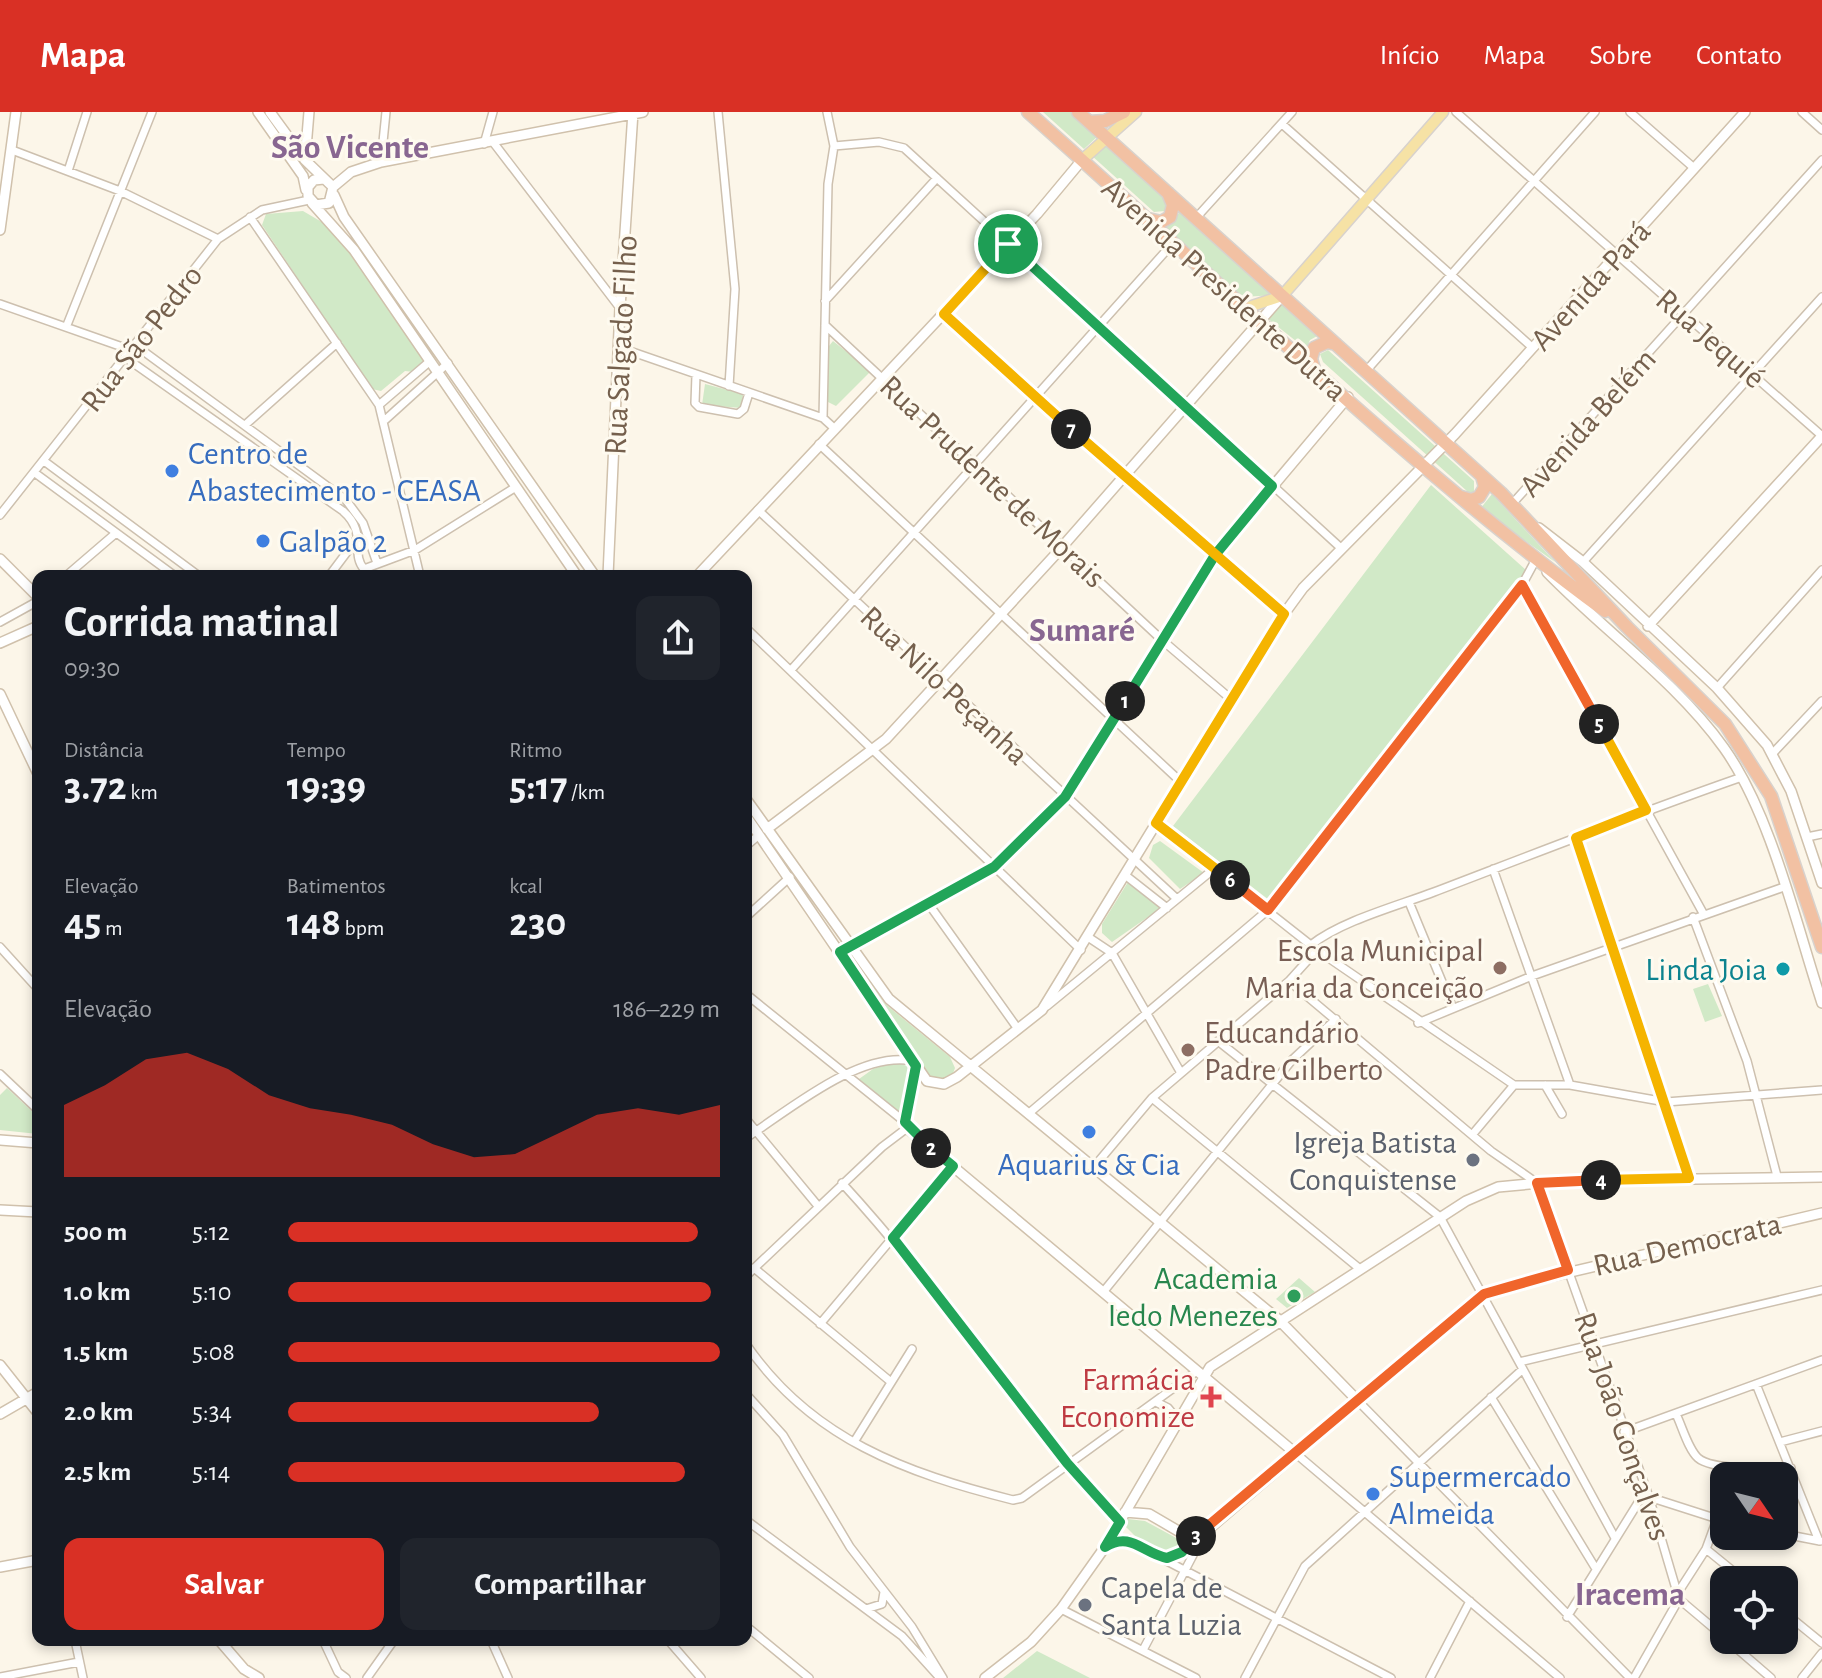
<!DOCTYPE html>
<html lang="pt">
<head>
<meta charset="utf-8">
<style>
  :root { --surface:#171b24; --page:#20242c; --text:#f1f3f6; --muted:#9ea1a6; --accent:#d93025 }
  body { margin:0; font-family:"Alegreya Sans",sans-serif; background:var(--page); color:var(--text); height:100vh; display:flex; flex-direction:column; font-size:30px; white-space:nowrap }
  * { box-sizing:border-box; margin:0 }
  p { font-size:26px; color:var(--muted) }
  .icon { flex:none; width:44px; height:44px; fill:none; stroke:currentColor; stroke-width:2; stroke-linecap:round; stroke-linejoin:round }
  .map { position:relative; flex:1; overflow:hidden }
  .sheet { position:absolute; left:32px; top:458px; width:720px; height:1076px; display:flex; flex-direction:column; background:var(--surface); border-radius:16px; box-shadow:0 4px 12px #0003 }
  .sheet>* { flex:none }
  .needle { width:52px; rotate:125deg }
  .tools { position:absolute; left:1710px; top:1350px; display:grid; gap:16px }
  .tools a { display:grid; place-items:center; width:88px; height:88px; border-radius:16px; background:var(--surface); box-shadow:0 4px 12px #0003; font-size:40px }
  .pin { position:absolute; display:grid; place-items:center; width:68px; height:68px; color:#fff; margin:-34px; border:4px solid #fff; border-radius:50%; box-shadow:0 2px 8px #0007 }
  .km { position:absolute; width:40px; height:40px; margin:-20px; border-radius:50%; background:#222; color:#fff; font-size:22px; line-height:40px; text-align:center }
  .round { display:grid; place-items:center; flex:none; width:84px; height:84px; border-radius:16px; background:var(--page) }
  .headline { display:flex; align-items:center; justify-content:space-between; height:136px; padding:0 32px }
  h1 { font-size:44px; font-weight:700; line-height:60px }
  .figures { display:grid; grid-template-columns:repeat(3,1fr); gap:12px; height:136px; padding:8px 32px }
  .figures div { display:grid; align-content:center }
  .figures b { font-size:40px; font-weight:700 }
  .figures small { font-size:22px; font-weight:400 }
  .figures p { font-size:22px }
  .chart { height:224px; padding:16px 32px }
  .chart p { display:flex; justify-content:space-between }
  .chart svg { width:100%; height:144px; margin-top:8px; fill:var(--accent); opacity:.7 }
  .button { display:flex; gap:16px; margin-top:auto; padding:16px 32px }
  .button a { flex:1; height:92px; border-radius:16px; background:var(--accent); color:#fff; font-size:32px; font-weight:700; line-height:92px; text-align:center }
  .button a+a { background:var(--page); color:var(--text) }
  ul { padding:0 32px; list-style:none; font-size:26px }
  li { display:grid; grid-template-columns:128px 96px 1fr; align-items:center; height:60px }
  li i { height:20px; border-radius:10px; background:var(--accent) }
  header { display:flex; align-items:center; gap:48px; box-sizing:border-box; height:112px; padding:0 40px; background:var(--accent); color:#fff }
  header strong { font-size:38px }
  nav { display:flex; gap:44px; margin-inline-start:auto; font-size:28px }
  .map>svg:first-child { display:block }
  .green { fill:#d1e9c7 }
  .lines { fill:none; stroke-linecap:round; stroke-linejoin:round }
  .street-casing { stroke:#cdc0af; stroke-width:10 }
  .secondary-casing { stroke:#d0c1ac; stroke-width:12 }
  .primary-casing { stroke:#d8d2cd; stroke-width:13 }
  .highway-casing { stroke:#d8d2cd; stroke-width:15 }
  .street { stroke:#fff; stroke-width:7 }
  .secondary { stroke:#fff; stroke-width:9 }
  .primary { stroke:#f6e2a5; stroke-width:10 }
  .highway { stroke:#f2c1a3; stroke-width:12 }
  .split-1-casing { stroke:#fff; stroke-width:16 }
  .split-2-casing { stroke:#fff; stroke-width:16 }
  .split-3-casing { stroke:#fff; stroke-width:16 }
  .split-4-casing { stroke:#fff; stroke-width:16 }
  .split-5-casing { stroke:#fff; stroke-width:16 }
  .split-6-casing { stroke:#fff; stroke-width:16 }
  .split-7-casing { stroke:#fff; stroke-width:16 }
  .split-8-casing { stroke:#fff; stroke-width:16 }
  .split-1 { stroke:#22a559; stroke-width:10 }
  .split-2 { stroke:#22a559; stroke-width:10 }
  .split-3 { stroke:#22a559; stroke-width:10 }
  .split-4 { stroke:#f0652b; stroke-width:10 }
  .split-5 { stroke:#f5b400; stroke-width:10 }
  .split-6 { stroke:#f0652b; stroke-width:10 }
  .split-7 { stroke:#f5b400; stroke-width:10 }
  .split-8 { stroke:#f5b400; stroke-width:10 }
  .shop-dot { fill:#3f7fe0; stroke:#fefaef; stroke-width:3 }
  .education-dot { fill:#8d6e63; stroke:#fefaef; stroke-width:3 }
  .culture-dot { fill:#0f9aa8; stroke:#fefaef; stroke-width:3 }
  .worship-dot { fill:#6b7280; stroke:#fefaef; stroke-width:3 }
  .leisure-dot { fill:#2e9e5b; stroke:#fefaef; stroke-width:3 }
  .health-dot { fill:#e0444e; stroke:#fefaef; stroke-width:3 }
  .labels { text-anchor:middle; stroke-width:6; stroke-linejoin:round; paint-order:stroke }
  .street-label { font-size:32px; fill:#75604d; stroke:#fefaef }
  .shop-label { font-size:32px; fill:#366cbe; stroke:#fefaef; text-anchor:start }
  .education-label { font-size:32px; fill:#785e54; stroke:#fefaef; text-anchor:end }
  .culture-label { font-size:32px; fill:#0d838f; stroke:#fefaef; text-anchor:end }
  .worship-label { font-size:32px; fill:#5b616d; stroke:#fefaef; text-anchor:end }
  .leisure-label { font-size:32px; fill:#27864d; stroke:#fefaef; text-anchor:end }
  .health-label { font-size:32px; fill:#be3a42; stroke:#fefaef; text-anchor:end }
  .neighbourhood-label { font-size:34px; font-weight:bold; fill:#886691; stroke:#fefaef }
</style>
</head>
<body>
<header>
<strong>Mapa</strong>
<nav><a>Início</a><a>Mapa</a><a>Sobre</a><a>Contato</a></nav>
</header>
<div class="map">
<svg width="1822" height="1566" viewBox="0 0 1822 1566">
  <rect width="100%" height="100%" fill="#fcf6e9"/>
  <!-- green -->
  <path class="green" d="M1043 0H1072L1098 24 1084 37Z
    M1105 31 1165 84V99L1154 100 1091 43Z
    M303 99 332 116 420 241 423 249 414 260 405 259 381 279 372 277 262 113 266 102Z
    M1180 100 1275 183 1242 185 1166 116Z
    M1281 190 1319 223 1310 228 1306 237 1267 206Z
    M833 229 871 259 836 294 826 289 829 234Z
    M1328 238 1474 369V381L1468 380 1323 250 1320 242Z
    M705 272 743 282 742 296 702 293Z
    M1431 373 1526 458 1518 476 1269 788 1173 714Z
    M1492 382 1555 450 1480 397Z
    M1160 729 1204 761 1180 777 1149 746 1153 733Z
    M1128 770 1161 796 1112 830 1102 821V812Z
    M851 842 884 891 950 945 955 956 951 967 937 970 917 952 911 933 849 848Z
    M1708 872 1722 904 1705 910 1693 877Z
    M895 950 907 954 912 964 903 1003 859 967 873 957Z
    M7 976 38 1005V1022L0 1018V983Z
    M1299 1166 1315 1180 1287 1196 1276 1187Z
    M1128 1407 1145 1409 1180 1428 1183 1435 1164 1442 1143 1432 1125 1414Z
    M1037 1539 1090 1566H1003Z"/>
  <g class="lines">
    <!-- street casing -->
    <g class="street-casing">
      <path id="street" d="M718 0 735 177 729 274
        M1456 0 1822 324
        M1630 0 1694 56
        M1802 0 1822 18
        M1282 12 1533 236
        M493 30 620 196
        M484 32 493 0
        M834 34 879 30 904 36 1342 437
        M12 38 120 79 218 127
        M381 50 386 0
        M68 59 87 0
        M250 105 379 293 420 464
        M1196 106 1292 0
        M825 189 937 66
        M0 192 131 238
        M944 202 1124 366 1284 502
        M67 213 152 0
        M825 213 1162 528 1232 588
        M135 233 346 388 363 411 377 451
        M618 235 823 306 834 316
        M126 246 343 399C368 421 350 441 364 457L415 438 516 375
        M1366 259 1595 0
        M696 263 695 291 699 295 738 302 744 297 749 281
        M379 293 429 250
        M823 306 828 72 834 34 827 0
        M385 308 448 251
        M245 313 337 231
        M819 332 1181 670
        M44 349 199 464
        M35 361 175 464
        M1512 392 1822 48
        M758 398 1177 787
        M0 403 218 127 262 98 309 88
        M1583 450 1822 185
        M66 464 116 421
        M329 464 359 424
        M1522 473 1703 801
        M0 510 38 489
        M746 516 1081 838
        M791 558 1173 131
        M1717 576 1822 458
        M1773 641 1822 589
        M1156 711 1317 838 1514 973H1570L1666 990 1822 978
        M1807 725 1822 722
        M1576 726 1689 1066
        M746 734 759 723
        M1493 757 1570 973
        M1125 763 1167 796
        M1409 790 1452 894
        M928 791 1018 917
        M746 805 790 765
        M1693 805 1747 949 1777 1064
        M1088 825 1112 841 1181 961
        M1311 833C1341 809 1397 794 1434 780 1536 741 1638 701 1742 665
        M0 835 38 877
        M1289 869 1491 1039 1537 1071 1649 1385 1679 1487 1724 1525
        M746 882 905 1010
        M1047 894 1215 756
        M1418 911 1532 864 1784 775
        M1218 929 1440 1105 1615 1426
        M0 962 38 998
        M1545 973 1562 1002
        M1152 986 1360 1157
        M1028 1002 1268 798 1522 473 1535 449
        M746 1007 818 1094
        M1472 1023 1514 973
        M746 1026C789 998 860 938 913 949
        M1093 1056 1152 986 1289 869 1317 838
        M842 1071C941 1179 1023 1301 1120 1410
        M754 1156 891 1270
        M746 1164 882 1035 907 1016
        M1104 1179 1292 948 1336 907
        M820 1212 953 1054
        M746 1232C811 1327 906 1361 1013 1388L1022 1386 1197 1259
        M1519 1250 1822 1178
        M1756 1272 1819 1429
        M746 1282 783 1323 850 1435 912 1515 943 1566
        M1491 1285 1596 1457
        M1357 1288 1630 1566
        M1156 1290 1168 1296 1177 1307
        M1676 1302C1682 1314 1688 1337 1698 1346 1711 1358 1774 1358 1791 1356
        M1624 1320 1822 1248
        M854 1330 912 1237
        M1780 1330 1822 1319
        M1294 1340 1560 1566
        M1649 1385 1724 1409
        M746 1408 902 1524 940 1566
        M1784 1422 1820 1429
        M1706 1437 1744 1468
        M1163 1447 1391 1566
        M1679 1479 1706 1437 1717 1407
        M866 1497 882 1492 884 1480
        M1061 1497 1196 1566
        M1784 1500 1822 1531
        M1567 1505 1646 1378
        M746 1514 809 1566
        M75 1528 83 1566
        M323 1528 338 1560 346 1566
        M491 1528 508 1566
        M668 1528 701 1566
        M1727 1528 1771 1566
        M1143 1538 1203 1424
        M0 1565 79 1550
        M367 1566 394 1528
        M1245 1566 1305 1454 1523 1257
        M1430 1566 1470 1489
        M1634 1566 1679 1487
        M1802 1566 1822 1541"/>
    </g>
    <!-- secondary casing -->
    <g class="secondary-casing">
      <path id="secondary" d="M258 0 303 64 306 78
        M270 0 305 48 333 75 329 91 316 93 308 84V75L314 68 324 67
        M305 48 309 0
        M333 75 351 60 381 50 643 0
        M334 83 344 105 595 464
        M312 91 354 138 577 464
        M0 118 16 0
        M1539 416 1583 450 1717 576 1767 633 1791 679 1822 771
        M0 447 38 485
        M1547 460C1604 519 1676 569 1724 636 1771 702 1796 812 1822 891
        M608 464 620 196 633 0
        M697 464 1037 102 1082 48
        M1648 514 1822 324
        M0 531 38 514
        M0 582 38 662
        M746 687 889 887 1279 1208 1357 1288
        M746 704 927 969 944 972 957 965 1042 898 1284 502 1303 476 1455 322 1745 0
        M767 717 886 627 1055 443 1282 184
        M849 836 994 755 1065 685 1215 443 1348 285
        M916 954 906 997 907 1016 1294 1340
        M0 1028 38 1031
        M0 1098 38 1100
        M0 1253 38 1301
        M0 1302 38 1280
        M1125 1400 1149 1402 1192 1427
        M1108 1433 1128 1428 1167 1446 1182 1440 1473 1190 1494 1178 1822 1101
        M0 1455 38 1448
        M219 1528 244 1557 259 1566
        M985 1566 1031 1530 1061 1497 1105 1435 1210 1255 1466 1089 1498 1075 1562 1069 1822 1065"/>
    </g>
    <!-- primary casing -->
    <g class="primary-casing">
      <path id="primary" d="M1082 48 1136 0
        M1246 196 1282 184 1443 0"/>
    </g>
    <!-- highway casing -->
    <g class="highway-casing">
      <path id="highway" d="M1028 0C1218 168 1400 348 1605 499
        M1078 0 1501 381 1627 515 1725 612 1771 684 1822 835
        M1089 10 1105 9 1124 0
        M1148 107 1161 110 1170 105 1173 93 1168 81
        M1314 257 1311 247 1314 236 1327 230 1336 232
        M1461 385 1471 388 1479 385 1485 375 1482 364"/>
    </g>
    <!-- street -->
    <use href="#street" class="street"/>
    <!-- secondary -->
    <use href="#secondary" class="secondary"/>
    <!-- primary -->
    <use href="#primary" class="primary"/>
    <!-- highway -->
    <use href="#highway" class="highway"/>
  </g>
  <g class="lines">
    <!-- split-1 casing -->
    <g class="split-1-casing">
      <path id="split-1" d="M1008 132 1272 374 1215 443 1125 589"/>
    </g>
    <!-- split-2 casing -->
    <g class="split-2-casing">
      <path id="split-2" d="M931 1036 905 1010 916 954 840 840 994 755 1065 685 1125 589"/>
    </g>
    <!-- split-3 casing -->
    <g class="split-3-casing">
      <path id="split-3" d="M931 1036 953 1054 893 1126 1067 1351 1120 1410 1105 1435C1131 1419 1142 1441 1167 1446L1182 1440 1196 1424"/>
    </g>
    <!-- split-4 casing -->
    <g class="split-4-casing">
      <path id="split-4" d="M1196 1424 1484 1182 1568 1158 1537 1071 1601 1068"/>
    </g>
    <!-- split-5 casing -->
    <g class="split-5-casing">
      <path id="split-5" d="M1599 612 1646 698 1576 726 1689 1066 1601 1068"/>
    </g>
    <!-- split-6 casing -->
    <g class="split-6-casing">
      <path id="split-6" d="M1230 768 1268 798 1522 473 1599 612"/>
    </g>
    <!-- split-7 casing -->
    <g class="split-7-casing">
      <path id="split-7" d="M1071 317 1284 502 1156 711 1230 768"/>
    </g>
    <!-- split-8 casing -->
    <g class="split-8-casing">
      <path id="split-8" d="M1008 132 944 202 1071 317"/>
    </g>
    <!-- split-1 -->
    <use href="#split-1" class="split-1"/>
    <!-- split-2 -->
    <use href="#split-2" class="split-2"/>
    <!-- split-3 -->
    <use href="#split-3" class="split-3"/>
    <!-- split-4 -->
    <use href="#split-4" class="split-4"/>
    <!-- split-5 -->
    <use href="#split-5" class="split-5"/>
    <!-- split-6 -->
    <use href="#split-6" class="split-6"/>
    <!-- split-7 -->
    <use href="#split-7" class="split-7"/>
    <!-- split-8 -->
    <use href="#split-8" class="split-8"/>
  </g>
  <!-- markers -->
  <g class="shop-dot">
    <circle cx="172" cy="359" r="8"/>
    <circle cx="263" cy="429" r="8"/>
    <circle cx="1089" cy="1020" r="8"/>
    <circle cx="1373" cy="1382" r="8"/>
  </g>
  <g class="education-dot">
    <circle cx="1500" cy="856" r="8"/>
    <circle cx="1188" cy="938" r="8"/>
  </g>
  <circle class="culture-dot" cx="1783" cy="857" r="8"/>
  <g class="worship-dot">
    <circle cx="1473" cy="1048" r="8"/>
    <circle cx="1085" cy="1493" r="8"/>
  </g>
  <circle class="leisure-dot" cx="1294" cy="1184" r="8"/>
  <path class="health-dot" d="M1207 1273h8v8h8v8h-8v8h-8v-8h-8v-8h8z"/>
  <g class="labels">
    <!-- street labels -->
    <g class="street-label">
      <text transform="translate(1590 173) rotate(-48)" y="11">Avenida Pará</text>
      <text transform="translate(1225 177) rotate(42)" y="11">Avenida Presidente Dutra</text>
      <text transform="translate(141 226) rotate(-52)" y="11">Rua São Pedro</text>
      <text transform="translate(1711 226) rotate(41)" y="11">Rua Jequié</text>
      <text transform="translate(620 233) rotate(-87)" y="11">Rua Salgado Filho</text>
      <text transform="translate(1587 310) rotate(-48)" y="11">Avenida Belém</text>
      <text transform="translate(993 369) rotate(43)" y="11">Rua Prudente de Morais</text>
      <text transform="translate(945 573) rotate(43)" y="11">Rua Nilo Peçanha</text>
      <text transform="translate(1687 1132) rotate(-13)" y="11">Rua Democrata</text>
      <text transform="translate(1623 1314) rotate(71)" y="11">Rua João Gonçalves</text>
    </g>
    <!-- shop labels -->
    <g class="shop-label">
      <text x="188" y="352">Centro de<tspan x="188" dy="37">Abastecimento - CEASA</tspan></text>
      <text x="279" y="440">Galpão 2</text>
      <text x="1089" y="1063" text-anchor="middle">Aquarius &amp; Cia</text>
      <text x="1389" y="1375">Supermercado<tspan x="1389" dy="37">Almeida</tspan></text>
    </g>
    <!-- education labels -->
    <g class="education-label">
      <text x="1484" y="849">Escola Municipal<tspan x="1484" dy="37">Maria da Conceição</tspan></text>
      <text x="1204" y="931" text-anchor="start">Educandário<tspan x="1204" dy="37">Padre Gilberto</tspan></text>
    </g>
    <!-- culture labels -->
    <g class="culture-label">
      <text x="1767" y="868">Linda Joia</text>
    </g>
    <!-- worship labels -->
    <g class="worship-label">
      <text x="1457" y="1041">Igreja Batista<tspan x="1457" dy="37">Conquistense</tspan></text>
      <text x="1101" y="1486" text-anchor="start">Capela de<tspan x="1101" dy="37">Santa Luzia</tspan></text>
    </g>
    <!-- leisure labels -->
    <g class="leisure-label">
      <text x="1278" y="1177">Academia<tspan x="1278" dy="37">Iedo Menezes</tspan></text>
    </g>
    <!-- health labels -->
    <g class="health-label">
      <text x="1195" y="1278">Farmácia<tspan x="1195" dy="37">Economize</tspan></text>
    </g>
    <!-- neighbourhood labels -->
    <g class="neighbourhood-label">
      <text x="350" y="46">São Vicente</text>
      <text x="1082" y="529">Sumaré</text>
      <text x="1630" y="1493">Iracema</text>
    </g>
  </g>
</svg>
<div class="tools">
<a><svg class="needle" viewBox="-14 -14 28 28"><path d="M0-13l5 13h-10z" fill="#e53935"/><path d="M0 13l5-13h-10z" fill="#9ea1a6"/></svg></a>
<a><svg class="icon" aria-label="locate" viewBox="0 0 24 24"><circle cx="12" cy="12" r="6"/><path d="M12 2v4M12 18v4M2 12h4M18 12h4"/></svg></a>
</div>
<div class="pin" style="left:1008px;top:132px;background:#1e9e55"><svg class="icon" aria-label="arrive" viewBox="0 0 24 24"><path d="M6 21V4h12l-3 4 3 4H6"/></svg></div>
<b class="km" style="left:1125px;top:589px">1</b>
<b class="km" style="left:931px;top:1036px">2</b>
<b class="km" style="left:1196px;top:1424px">3</b>
<b class="km" style="left:1601px;top:1068px">4</b>
<b class="km" style="left:1599px;top:612px">5</b>
<b class="km" style="left:1230px;top:768px">6</b>
<b class="km" style="left:1071px;top:317px">7</b>
<section class="sheet">
<div class="headline"><div><h1>Corrida matinal</h1><p>09:30</p></div><a class="round"><svg class="icon" aria-label="share" viewBox="0 0 24 24"><path d="M12 15V3M7 8l5-5 5 5M5 13v7h14v-7"/></svg></a></div>
<div class="figures">
<div><p>Distância</p><b>3.72<small> km</small></b></div>
<div><p>Tempo</p><b>19:39</b></div>
<div><p>Ritmo</p><b>5:17<small> /km</small></b></div>
</div>
<div class="figures">
<div><p>Elevação</p><b>45<small> m</small></b></div>
<div><p>Batimentos</p><b>148<small> bpm</small></b></div>
<div><p>kcal</p><b>230</b></div>
</div>
<div class="chart"><p><span>Elevação</span>186–229 m</p>
<svg viewBox="0 0 160 44" preserveAspectRatio="none"><path d="M0 44V22L10 16L20 8L30 6L40 11L50 19L60 23L70 25L80 28L90 34L100 38L110 37L120 31L130 25L140 23L150 25L160 22V44z"/></svg>
</div>
<ul>
<li><b>500 m</b>5:12<i style="width:95%"></i></li>
<li><b>1.0 km</b>5:10<i style="width:98%"></i></li>
<li><b>1.5 km</b>5:08<i style="width:100%"></i></li>
<li><b>2.0 km</b>5:34<i style="width:72%"></i></li>
<li><b>2.5 km</b>5:14<i style="width:92%"></i></li>
</ul>
<div class="button"><a>Salvar</a><a>Compartilhar</a></div>
</section>
</div>
</body>
</html>
